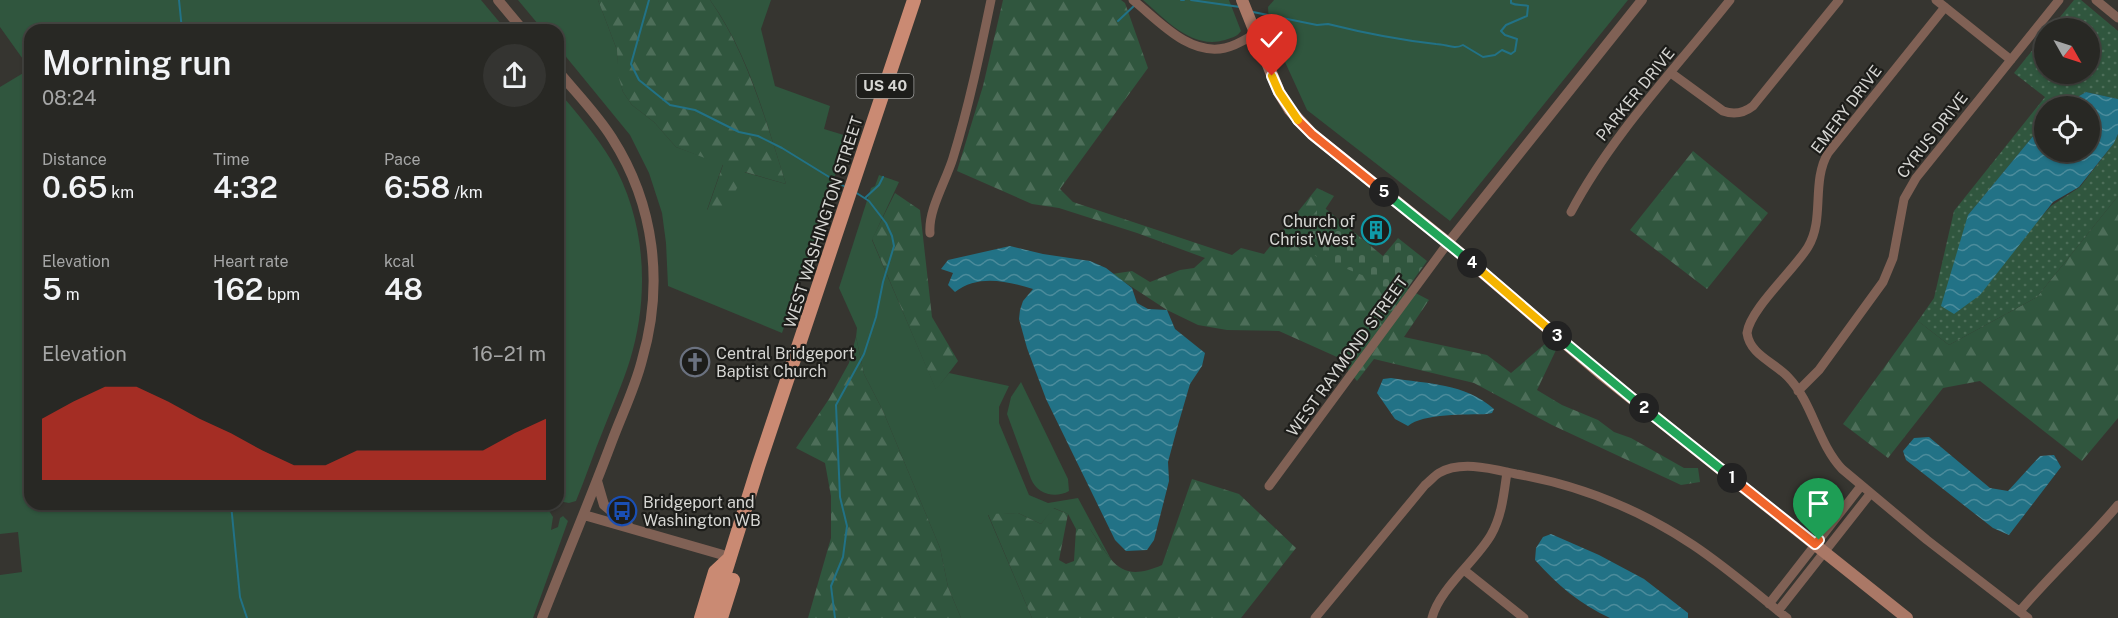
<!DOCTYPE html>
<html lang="en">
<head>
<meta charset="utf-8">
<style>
  :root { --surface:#282824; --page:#343431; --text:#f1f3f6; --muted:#a5a6a6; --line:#444441; --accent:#d93025 }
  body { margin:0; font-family:"Public Sans",sans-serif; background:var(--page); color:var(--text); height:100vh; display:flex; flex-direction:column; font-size:22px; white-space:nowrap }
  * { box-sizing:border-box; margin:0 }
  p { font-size:20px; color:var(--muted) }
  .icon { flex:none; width:33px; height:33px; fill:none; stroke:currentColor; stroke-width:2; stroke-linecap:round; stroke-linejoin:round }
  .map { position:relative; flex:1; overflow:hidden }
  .sheet { position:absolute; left:24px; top:24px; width:540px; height:486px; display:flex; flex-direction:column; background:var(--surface); border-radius:18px; box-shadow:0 2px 4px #0004,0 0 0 2px var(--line) }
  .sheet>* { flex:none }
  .needle { width:39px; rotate:129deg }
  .buttons { position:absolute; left:2034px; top:18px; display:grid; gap:12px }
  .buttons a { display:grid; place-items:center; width:66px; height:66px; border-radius:50%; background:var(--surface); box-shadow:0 2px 4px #0004,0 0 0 2px var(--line); font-size:30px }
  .pin { position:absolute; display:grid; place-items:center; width:51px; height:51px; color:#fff; margin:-62px -26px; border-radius:50% 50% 50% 0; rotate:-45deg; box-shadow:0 0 6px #0007 }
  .pin .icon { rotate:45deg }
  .km { position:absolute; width:30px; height:30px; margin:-15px; border-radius:50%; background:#222; color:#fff; font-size:16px; line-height:30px; text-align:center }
  .round { display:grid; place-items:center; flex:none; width:63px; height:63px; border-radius:32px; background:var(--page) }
  .headline { display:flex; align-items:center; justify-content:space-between; height:102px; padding:0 18px }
  h1 { font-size:33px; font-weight:600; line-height:45px }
  .stats { display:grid; grid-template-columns:repeat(3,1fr); gap:9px; height:102px; padding:6px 18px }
  .stats div { display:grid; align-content:center }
  .stats b { font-size:30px; font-weight:600 }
  .stats small { font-size:16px; font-weight:400 }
  .stats p { font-size:16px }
  .chart { height:168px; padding:12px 18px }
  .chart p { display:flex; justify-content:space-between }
  .chart svg { width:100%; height:108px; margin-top:6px; fill:var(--accent); opacity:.7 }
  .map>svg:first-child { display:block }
  .green { fill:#30563e }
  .forest { fill:url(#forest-firs) }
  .cemetery { fill:url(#cemetery-stones) }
  .park { fill:url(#park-dots) }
  .water { fill:url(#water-waves) }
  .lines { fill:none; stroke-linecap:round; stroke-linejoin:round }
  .stream { stroke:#227286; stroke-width:2 }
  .minor { stroke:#806155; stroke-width:9 }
  .tertiary { stroke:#806155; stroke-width:10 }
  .secondary { stroke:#aa7866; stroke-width:12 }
  .primary { stroke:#ca8a73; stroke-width:14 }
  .split-1-casing { stroke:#fff; stroke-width:12 }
  .split-2-casing { stroke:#fff; stroke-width:12 }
  .split-3-casing { stroke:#fff; stroke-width:12 }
  .split-4-casing { stroke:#fff; stroke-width:12 }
  .split-5-casing { stroke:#fff; stroke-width:12 }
  .split-6-casing { stroke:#fff; stroke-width:12 }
  .split-7-casing { stroke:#fff; stroke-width:12 }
  .split-1 { stroke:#f0652b; stroke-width:8 }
  .split-2 { stroke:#22a559; stroke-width:8 }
  .split-3 { stroke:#22a559; stroke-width:8 }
  .split-4 { stroke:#f5b400; stroke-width:8 }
  .split-5 { stroke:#22a559; stroke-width:8 }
  .split-6 { stroke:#f0652b; stroke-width:8 }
  .split-7 { stroke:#f5b400; stroke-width:8 }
  .labels { text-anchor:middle; stroke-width:4.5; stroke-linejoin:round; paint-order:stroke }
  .shield { fill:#1d1d1a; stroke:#9e9e9c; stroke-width:1.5 }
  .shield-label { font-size:15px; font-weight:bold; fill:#d6d6d3 }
  .street-label { font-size:16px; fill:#d6d6d3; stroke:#1d1d1a }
  .poi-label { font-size:16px; fill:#d6d6d3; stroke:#1d1d1a; text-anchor:start }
</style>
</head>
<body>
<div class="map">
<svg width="2118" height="618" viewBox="0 0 2118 618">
  <defs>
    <pattern id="forest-firs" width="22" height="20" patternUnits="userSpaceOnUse" patternTransform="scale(1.5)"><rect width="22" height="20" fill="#30563e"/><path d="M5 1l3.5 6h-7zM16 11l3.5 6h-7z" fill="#4d6e59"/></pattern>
    <pattern id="cemetery-stones" width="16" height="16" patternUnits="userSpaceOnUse" patternTransform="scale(1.5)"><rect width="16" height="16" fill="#30563e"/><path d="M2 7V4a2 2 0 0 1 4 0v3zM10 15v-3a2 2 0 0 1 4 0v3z" fill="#4d6e59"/></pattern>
    <pattern id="park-dots" width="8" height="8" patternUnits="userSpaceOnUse" patternTransform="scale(1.5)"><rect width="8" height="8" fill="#30563e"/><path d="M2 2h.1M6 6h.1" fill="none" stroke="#4d6e59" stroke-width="1.8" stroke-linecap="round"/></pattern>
    <pattern id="water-waves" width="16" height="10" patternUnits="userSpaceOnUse" patternTransform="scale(1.5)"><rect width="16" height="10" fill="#227286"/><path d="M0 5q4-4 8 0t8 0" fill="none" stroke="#4c8c9c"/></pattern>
  </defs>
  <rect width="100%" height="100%" fill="#363530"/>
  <!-- green -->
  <path class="green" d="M0 0H481L506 30H30V504H536L548 509 553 517 551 530 558 527 560 518 563 516 568 521 533 618H0V575L22 572 18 532 0 534V87L30 69 0 27Z
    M518 0H598L617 50 619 77 623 92 632 105 654 122 676 147 723 164 707 210 744 172 786 184C766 122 749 54 710 0H771L761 29 775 86 830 106 824 129 847 136 820 225 782 333 668 286 666 243 662 213 649 173 630 135 558 47V30H543Z
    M1143 0H1229L1241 31C1237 37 1231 38 1225 40 1192 50 1165 19 1143 0Z
    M1274 0H1628L1450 221 1307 110 1269 27 1268 7Z
    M558 91C577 113 596 135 611 160 646 219 650 295 630 360 623 383 613 405 604 428 594 452 586 477 576 501L569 503 558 501Z
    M879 175 899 182 872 240 936 389 949 373 1009 386 999 407V423L1029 495 1048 503 1078 498 1113 563 1090 529H1076L1068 514 1054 508 1041 524 1018 513 988 515 1032 618H961L948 587 940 548 883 411 864 374 856 337 857 328 839 288 871 188 875 186Z
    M1021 382 1068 479 1069 491C1055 499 1037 494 1031 479L1007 414 1011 397Z"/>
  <!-- forest -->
  <path class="forest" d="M598 0H710C748 54 766 122 786 184L745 172 722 218 707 211 723 165 676 147 654 122 632 105 623 92 618 75 617 50Z
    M1003 0H1121L1125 3 1148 68 1060 189 1073 202 1232 255 1241 248 1264 254 1317 188 1334 196 1299 249 1323 238 1379 274 1429 300 1404 337 1487 355 1511 373 1546 343 1556 350 1537 390 1562 405 1598 420 1614 432 1631 438 1684 468H1698L1700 482 1681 485 1552 425 1474 383 1374 359 1357 381 1337 357 1279 331 1227 330 1198 325 1167 310 1112 274 1132 271 1150 282 1180 270 1194 268 1205 258 1137 233 1059 208 1032 204 957 171 983 86Z
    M1693 151 1768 213 1707 289 1630 230Z
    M895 193 920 210 932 317 958 361 936 390 872 239Z
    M2118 196V418L2082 461 1980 381 1943 388 1888 458 1843 424 1918 321 1949 345 2037 297Z
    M856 337 864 374 883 411 940 548 948 587 961 618H808L831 538V496L825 463 796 448 829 399 849 363Z
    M1192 479 1239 494 1296 548 1241 618H1032L988 514 1018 513 1041 524 1053 508 1068 514 1059 560 1066 564 1074 561 1076 529H1090C1112 561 1119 584 1162 565Z"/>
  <!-- cemetery -->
  <path class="cemetery" d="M1321 205 1383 256 1398 238 1427 261 1399 300 1377 281 1317 257 1295 239Z"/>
  <!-- park -->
  <path class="park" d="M2074 0H2081L2118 31V99L2086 92 2062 106H2044V123L1968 215 2034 225 2051 206 2080 187 2114 143 2118 134V196L2037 297 1949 345 1918 321 1934 298 1954 211 2045 97 2014 73 2044 36V74H2090V28H2051Z"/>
  <!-- water -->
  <path class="water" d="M2086 92 2118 99V134L2114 143 2079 187 2053 202 1980 295 1954 314 1941 306 1968 215 2044 123V152H2090V106H2062Z
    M1010 246 1043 254 1090 261 1106 268 1132 288 1137 303 1148 309 1167 310 1175 329 1205 353 1202 366 1190 384 1178 425 1168 462 1169 481 1154 540 1147 550 1126 551 1115 540 1046 399 1027 348 1019 319 1020 310 1023 301 1033 289C1007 281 978 274 955 292L948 285 953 273 941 269 948 260Z
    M1391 378C1427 384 1465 383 1494 409L1492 413 1487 414C1467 415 1423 413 1408 426L1395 419 1377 393 1383 379Z
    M1929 437 1990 488 2008 491 2040 456 2054 455 2061 467 2009 535 1993 528 1906 460 1903 451 1914 438Z
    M1551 534 1599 555 1644 579 1688 613V618H1610C1581 605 1556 584 1535 560L1536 548 1543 537Z"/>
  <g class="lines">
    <!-- stream -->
    <path class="stream" d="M179 0 182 30
      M649 0 631 64 639 80 670 105 695 110 739 132 758 136 782 148 847 188
      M1181 0H1184
      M1191 0 1240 7
      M1253 12 1317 25 1328 24C1364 33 1400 40 1436 44 1446 44 1454 50 1463 45L1483 57 1495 55 1502 50 1511 54 1515 51 1517 39 1505 35 1501 31 1506 25 1527 16 1528 6C1522 4 1517 6 1511 3V0
      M1118 21 1136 4
      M865 198 879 185 883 177
      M231 504 240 597 247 618
      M835 618 831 586 843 557 847 526 840 497 836 405 864 354 876 317 883 282 894 246 892 236 886 223 869 201 855 192"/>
    <!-- minor -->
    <path class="minor" d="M1133 0C1159 21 1189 56 1225 48 1236 46 1246 39 1255 34
      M1936 0 2011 60
      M2096 0 2118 18
      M1945 7 1828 153C1811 182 1825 219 1808 247 1794 270 1750 309 1747 333 1750 355 1774 362 1788 377 1813 403 1817 442 1842 469L1927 540 2028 618
      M1671 73 1723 111C1734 115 1744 113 1753 106L1839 0
      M1571 212C1611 136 1676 68 1730 0
      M930 233C928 210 946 181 953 158 969 106 980 53 991 0
      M1798 391 1819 370 1883 282 1893 258 1904 199 1916 178 2059 0
      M1269 486 1448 243
      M1464 570 1524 618
      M1769 604 1861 486
      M1778 611 1870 494
      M2020 611C2051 574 2087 542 2118 505
      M1315 618 1425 485C1430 481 1434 476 1439 473 1461 460 1493 469 1516 474 1579 485 1639 509 1693 545 1726 567 1756 593 1787 618
      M1432 618C1439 589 1476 561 1491 535 1502 516 1504 493 1507 472"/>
    <!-- tertiary -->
    <path class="tertiary" d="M498 0 523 30
      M1448 243 1642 0
      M597 481 604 505 628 525
      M584 515 730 557
      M542 618C565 559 590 500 612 441 622 414 635 388 642 360 664 285 655 205 612 138 597 114 576 93 558 71"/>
    <!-- secondary -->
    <path class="secondary" d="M1242 0 1279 92 1290 110 1312 134 1448 243 1600 373 1907 618"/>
    <!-- primary -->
    <path class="primary" d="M701 618 715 572 729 559
      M711 618 758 467 914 0
      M721 618 733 580"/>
  </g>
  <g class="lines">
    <!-- split-1 casing -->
    <g class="split-1-casing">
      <path id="split-1" d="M1732 478 1815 544 1819 540"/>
    </g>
    <!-- split-2 casing -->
    <g class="split-2-casing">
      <path id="split-2" d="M1644 408 1732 478"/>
    </g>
    <!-- split-3 casing -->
    <g class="split-3-casing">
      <path id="split-3" d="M1557 336 1644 408"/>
    </g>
    <!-- split-4 casing -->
    <g class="split-4-casing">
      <path id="split-4" d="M1472 263 1557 336"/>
    </g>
    <!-- split-5 casing -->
    <g class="split-5-casing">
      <path id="split-5" d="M1384 192 1472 263"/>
    </g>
    <!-- split-6 casing -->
    <g class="split-6-casing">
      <path id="split-6" d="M1298 120 1312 134 1384 192"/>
    </g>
    <!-- split-7 casing -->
    <g class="split-7-casing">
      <path id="split-7" d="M1272 76 1279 92 1298 120"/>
    </g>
    <!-- split-1 -->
    <use href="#split-1" class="split-1"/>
    <!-- split-2 -->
    <use href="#split-2" class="split-2"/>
    <!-- split-3 -->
    <use href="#split-3" class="split-3"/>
    <!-- split-4 -->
    <use href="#split-4" class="split-4"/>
    <!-- split-5 -->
    <use href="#split-5" class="split-5"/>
    <!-- split-6 -->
    <use href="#split-6" class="split-6"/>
    <!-- split-7 -->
    <use href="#split-7" class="split-7"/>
  </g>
  <!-- icons -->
  <defs>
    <g id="building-ring" transform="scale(1.5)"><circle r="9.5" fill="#1d1d1a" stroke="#0f9aa8" stroke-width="1.5"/><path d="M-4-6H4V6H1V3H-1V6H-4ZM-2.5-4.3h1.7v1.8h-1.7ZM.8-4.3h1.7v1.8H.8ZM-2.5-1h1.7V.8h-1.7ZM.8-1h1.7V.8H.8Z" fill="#0f9aa8"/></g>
    <g id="church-ring" transform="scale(1.5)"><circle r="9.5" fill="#1d1d1a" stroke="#6b7280" stroke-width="1.5"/><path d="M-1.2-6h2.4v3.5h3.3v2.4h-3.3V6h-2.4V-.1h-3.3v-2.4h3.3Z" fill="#6b7280"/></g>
    <g id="bus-ring" transform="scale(1.5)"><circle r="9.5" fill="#1d1d1a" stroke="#1a4fb4" stroke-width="1.5"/><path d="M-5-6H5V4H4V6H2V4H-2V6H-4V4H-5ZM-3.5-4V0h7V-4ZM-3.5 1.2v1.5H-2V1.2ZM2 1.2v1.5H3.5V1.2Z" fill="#1a4fb4"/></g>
  </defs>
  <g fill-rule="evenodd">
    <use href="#building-ring" x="1376" y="230"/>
    <use href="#church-ring" x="695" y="362"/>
    <use href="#bus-ring" x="622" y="511"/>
  </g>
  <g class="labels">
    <!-- shield labels -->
    <rect class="shield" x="856.5" y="74" width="57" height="24" rx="4.5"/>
    <g class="shield-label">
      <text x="885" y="91">US 40</text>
    </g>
    <!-- street labels -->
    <g class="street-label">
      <text transform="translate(1635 94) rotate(-51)" y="6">PARKER DRIVE</text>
      <text transform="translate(1846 109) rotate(-53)" y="6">EMERY DRIVE</text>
      <text transform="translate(1932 135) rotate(-52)" y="6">CYRUS DRIVE</text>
      <text transform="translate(823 222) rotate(-72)" y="6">WEST WASHINGTON STREET</text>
      <text transform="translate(1347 356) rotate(-54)" y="6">WEST RAYMOND STREET</text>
    </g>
    <!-- poi labels -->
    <g class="poi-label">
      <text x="1355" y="227" text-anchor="end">Church of<tspan x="1355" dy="18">Christ West</tspan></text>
      <text x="716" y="359">Central Bridgeport<tspan x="716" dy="18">Baptist Church</tspan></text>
      <text x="643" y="508">Bridgeport and<tspan x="643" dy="18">Washington WB</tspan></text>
    </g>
  </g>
</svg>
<div class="buttons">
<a><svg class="needle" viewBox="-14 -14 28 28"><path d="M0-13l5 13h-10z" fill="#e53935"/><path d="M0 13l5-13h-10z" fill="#a5a6a6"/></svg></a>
<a><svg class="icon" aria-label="locate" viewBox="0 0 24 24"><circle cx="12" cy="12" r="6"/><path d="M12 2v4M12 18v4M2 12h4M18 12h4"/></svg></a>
</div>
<div class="pin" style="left:1819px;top:540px;background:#1e9e55"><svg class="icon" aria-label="arrive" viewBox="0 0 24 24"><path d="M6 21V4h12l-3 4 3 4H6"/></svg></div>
<div class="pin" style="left:1272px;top:76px;background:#d93025"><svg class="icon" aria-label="check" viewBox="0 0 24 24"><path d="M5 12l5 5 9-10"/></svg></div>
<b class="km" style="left:1732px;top:478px">1</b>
<b class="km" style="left:1644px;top:408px">2</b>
<b class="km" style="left:1557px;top:336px">3</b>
<b class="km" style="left:1472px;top:263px">4</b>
<b class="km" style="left:1384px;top:192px">5</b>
<section class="sheet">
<div class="headline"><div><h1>Morning run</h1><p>08:24</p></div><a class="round"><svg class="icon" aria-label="share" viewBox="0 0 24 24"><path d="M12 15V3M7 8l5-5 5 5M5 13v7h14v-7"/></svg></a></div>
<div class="stats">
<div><p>Distance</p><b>0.65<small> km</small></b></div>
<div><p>Time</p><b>4:32</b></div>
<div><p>Pace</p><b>6:58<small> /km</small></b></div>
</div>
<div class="stats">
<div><p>Elevation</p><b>5<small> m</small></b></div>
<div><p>Heart rate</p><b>162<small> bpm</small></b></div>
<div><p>kcal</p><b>48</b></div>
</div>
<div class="chart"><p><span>Elevation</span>16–21 m</p>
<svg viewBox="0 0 160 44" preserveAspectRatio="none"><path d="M0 44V19L10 12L20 6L30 6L40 12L50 19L60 25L70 32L80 38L90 38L100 32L110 32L120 32L130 32L140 32L150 25L160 19V44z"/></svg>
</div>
</section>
</div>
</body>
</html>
